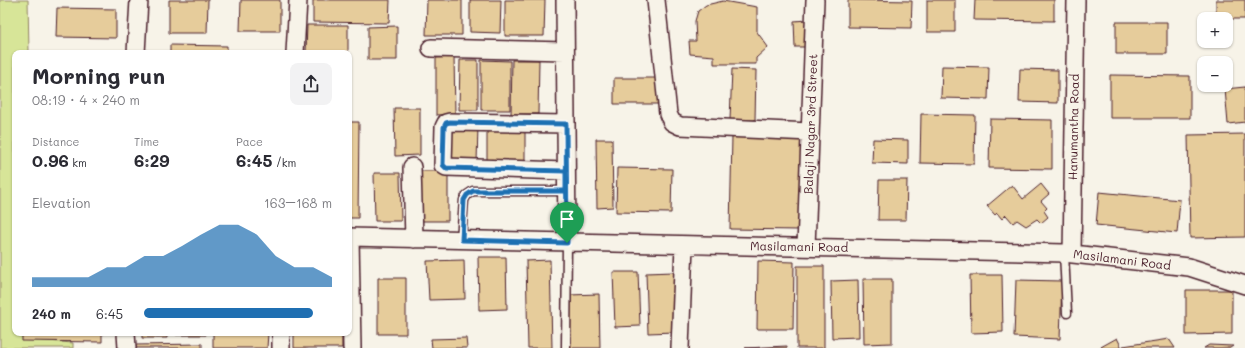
<!DOCTYPE html>
<html lang="en">
<head>
<meta charset="utf-8">
<style>
  :root { --surface:#fff; --page:#f2f2f3; --text:#2b2b33; --muted:#7c7c81; --accent:#1f6fb2 }
  body { margin:0; font-family:Mali,sans-serif; background:var(--page); color:var(--text); height:100vh; display:flex; flex-direction:column; font-size:15px; white-space:nowrap }
  * { box-sizing:border-box; margin:0 }
  p { font-size:13px; color:var(--muted) }
  .icon { flex:none; width:22px; height:22px; fill:none; stroke:currentColor; stroke-width:2; stroke-linecap:round; stroke-linejoin:round }
  .map { position:relative; flex:1; overflow:hidden }
  .drawer { position:absolute; left:12px; top:50px; width:340px; height:286px; display:flex; flex-direction:column; background:var(--surface); border-radius:8px; box-shadow:0 1px 3px #0004 }
  .drawer>* { flex:none }
  .tools { position:absolute; left:1197px; top:12px; display:grid; gap:8px }
  .tools a { display:grid; place-items:center; width:36px; height:36px; border-radius:8px; background:var(--surface); box-shadow:0 1px 3px #0004; font-size:20px }
  .pin { position:absolute; display:grid; place-items:center; width:34px; height:34px; color:#fff; margin:-41px -17px; border-radius:50% 50% 50% 0; rotate:-45deg; box-shadow:0 0 4px #0007 }
  .pin .icon { rotate:45deg }
  .round { display:grid; place-items:center; flex:none; width:42px; height:42px; border-radius:8px; background:var(--page) }
  .head { display:flex; align-items:center; justify-content:space-between; height:68px; padding:0 20px }
  h1 { font-size:22px; font-weight:800; line-height:30px }
  .figures { display:grid; grid-template-columns:repeat(3,1fr); gap:6px; height:68px; padding:4px 20px }
  .figures div { display:grid; align-content:center }
  .figures b { font-size:17px; font-weight:800 }
  .figures small { font-size:11px; font-weight:400 }
  .figures p { font-size:11px }
  .chart { height:112px; padding:8px 20px }
  .chart p { display:flex; justify-content:space-between }
  .chart svg { width:100%; height:72px; margin-top:4px; fill:var(--accent); opacity:.7 }
  ul { padding:0 20px; list-style:none; font-size:13px }
  li { display:grid; grid-template-columns:64px 48px 1fr; align-items:center; height:30px }
  li i { height:10px; border-radius:5px; background:var(--accent) }
  .map>svg:first-child { display:block }
  .green { fill:#d7e598; stroke:#908262 }
  .building { fill:#e6cc9b; stroke:#4a1f2b }
  .lines { fill:none; stroke-linecap:round; stroke-linejoin:round }
  .lane-casing { stroke:#4a1f2b; stroke-width:11 }
  .street-casing { stroke:#4a1f2b; stroke-width:20 }
  .lane { stroke:#f7f3e8; stroke-width:8 }
  .street { stroke:#f7f3e8; stroke-width:17 }
  .route-casing { stroke:#fff; stroke-width:8 }
  .route { stroke:#1f6fb2; stroke-width:5 }
  .labels { text-anchor:middle; stroke-width:3.5; stroke-linejoin:round; paint-order:stroke }
  .street-label { font-size:12px; fill:#4a1f2b; stroke:#f7f3e8 }
</style>
</head>
<body>
<div class="map">
<svg width="1245" height="348" viewBox="0 0 1245 348">
  <rect width="100%" height="100%" fill="#f7f3e8"/>
  <filter id="ink" filterUnits="userSpaceOnUse"><feTurbulence type="fractalNoise" baseFrequency=".025" numOctaves="2"/><feDisplacementMap in="SourceGraphic" scale="8" xChannelSelector="R" yChannelSelector="G"/><feConvolveMatrix kernelMatrix="1 2 1 2 8 2 1 2 1" color-interpolation-filters="sRGB"/></filter>
  <g filter="url(#ink)">
    <!-- green -->
    <path class="green" d="M0 0H28L29 53H15V333H33L34 340 73 343V348H0Z"/>
    <!-- building -->
    <path class="building" d="M169 0H208L207 33H169Z
      M241 0H280V31H240Z
      M313 0H390L389 23 313 22Z
      M427 0H462V35H426Z
      M470 0H501L500 33 470 32Z
      M505 0H545L544 36H505Z
      M848 0 912 1 911 28 848 27Z
      M927 0H955V32H927Z
      M975 0H1054V21L974 20Z
      M1216 0H1245V19H1216Z
      M723 1 757 7V32L768 47 756 58V64H714V56L690 54 689 41H696L695 21 698 11 706 5Z
      M57 8 116 9V38L56 37Z
      M807 20 808 47H795L794 21Z
      M1116 22H1167V54H1116Z
      M307 25H348V53H306Z
      M397 26V60H368V27Z
      M170 45 227 46V53H170Z
      M454 57 455 114 436 115V58Z
      M460 60H478V110H459Z
      M481 60 510 61V110H481Z
      M512 60H539L538 114H511Z
      M942 66 989 67 988 99 941 98Z
      M732 69 756 70 755 120H730Z
      M1020 69 1058 70V103L1019 102Z
      M1110 75 1190 76V118H1110Z
      M614 78H659V104H614Z
      M1245 87V122L1228 124 1225 89Z
      M394 108H420V155L395 156Z
      M921 114 975 115 974 164 920 163Z
      M990 119 1052 120V169L989 168Z
      M349 122H359L358 218H349Z
      M452 125 478 126 477 162H452Z
      M487 131H525V165H487Z
      M1245 134V237L1190 238 1188 135Z
      M732 137 801 138 799 230 730 229Z
      M596 139H612L613 207 597 208Z
      M873 139 908 140V164L872 163Z
      M617 168 672 169 671 213 616 212Z
      M421 171H448V221H421Z
      M374 173H400L401 221H375Z
      M879 180H907L906 220H878Z
      M1041 184 1049 194 1041 201 1047 208 1044 211 1048 217 1041 223 1037 219 1026 226 1017 220 1013 223 1006 215 1002 219 997 213 995 215 987 206 1012 185 1023 199Z
      M1099 192 1180 200 1177 233 1096 225Z
      M478 257H506L507 309 479 310Z
      M464 260 465 299 429 300 427 261Z
      M550 260 552 348H528L526 261Z
      M758 261 794 262 793 329H757Z
      M797 266H824V348H797Z
      M613 272H638L640 326 615 327Z
      M674 272 675 332 648 333 646 273Z
      M970 275H1002L1003 332 971 333Z
      M378 278H406V334H378Z
      M863 279H892V343L864 344Z
      M858 280 859 337 832 338 831 281Z
      M1016 280 1062 281 1060 339 1014 337Z
      M1186 290H1232V334L1186 335Z
      M599 294 600 348H570L569 295Z
      M22 333H102V342L22 341Z
      M142 333H167V338H142Z
      M176 333H206V335H176Z
      M213 333H268L267 348H213Z
      M294 333H342V348H294Z
      M466 338 467 348H432L431 339Z
      M1117 338 1122 348H1099Z
      M1169 339 1175 348H1124L1123 346Z
      M202 344V348H135V345Z
      M1209 345 1233 346 1230 348H1204Z
      M787 346V348H745Z"/>
    <g class="lines">
      <!-- lane casing -->
      <g class="lane-casing">
        <path id="lane" d="M461 240 464 200 467 195 473 191H566
          M1064 253 1067 313
          M566 348 567 243"/>
      </g>
      <!-- street casing -->
      <g class="street-casing">
        <path id="street" d="M565 0 567 243
          M656 0 668 114 672 122 680 126 810 132
          M431 48 565 51
          M136 53 139 0
          M295 53 298 0
          M566 124 450 122 446 123 444 127 443 165 446 167 566 171
          M412 167 414 239
          M349 237 1064 253 1189 267 1245 285
          M350 237 352 348
          M806 247 815 0
          M1072 254 1076 0
          M126 333 127 348
          M281 348V333
          M680 348 684 245"/>
      </g>
      <!-- lane -->
      <use href="#lane" class="lane"/>
      <!-- street -->
      <use href="#street" class="street"/>
    </g>
  </g>
  <g class="lines" filter="url(#ink)">
    <!-- route casing -->
    <g class="route-casing">
      <path id="route" d="M567 243 566 124 450 122 446 123 444 127 443 165 446 168 566 171V191H473L467 195 464 200 462 240 567 243"/>
    </g>
    <!-- route -->
    <use href="#route" class="route"/>
  </g>
  <g class="labels">
    <!-- street labels -->
    <g class="street-label">
      <text transform="translate(811 124) rotate(-88)" y="4">Balaji Nagar 3rd Street</text>
      <text transform="translate(1074 127) rotate(-89)" y="4">Hanumantha Road</text>
      <text transform="translate(799 247) rotate(1)" y="4">Masilamani Road</text>
      <text transform="translate(1122 260) rotate(7)" y="4">Masilamani Road</text>
    </g>
  </g>
</svg>
<div class="tools">
<a>+</a>
<a>−</a>
</div>
<div class="pin" style="left:567px;top:243px;background:#1e9e55"><svg class="icon" aria-label="arrive" viewBox="0 0 24 24"><path d="M6 21V4h12l-3 4 3 4H6"/></svg></div>
<section class="drawer">
<div class="head"><div><h1>Morning run</h1><p>08:19 · 4 × 240 m</p></div><a class="round"><svg class="icon" aria-label="share" viewBox="0 0 24 24"><path d="M12 15V3M7 8l5-5 5 5M5 13v7h14v-7"/></svg></a></div>
<div class="figures">
<div><p>Distance</p><b>0.96<small> km</small></b></div>
<div><p>Time</p><b>6:29</b></div>
<div><p>Pace</p><b>6:45<small> /km</small></b></div>
</div>
<div class="chart"><p><span>Elevation</span>163–168 m</p>
<svg viewBox="0 0 160 44" preserveAspectRatio="none"><path d="M0 44V38L10 38L20 38L30 38L40 32L50 32L60 25L70 25L80 19L90 12L100 6L110 6L120 12L130 25L140 32L150 32L160 38V44z"/></svg>
</div>
<ul>
<li><b>240 m</b>6:45<i style="width:90%"></i></li>
</ul>
</section>
</div>
</body>
</html>
